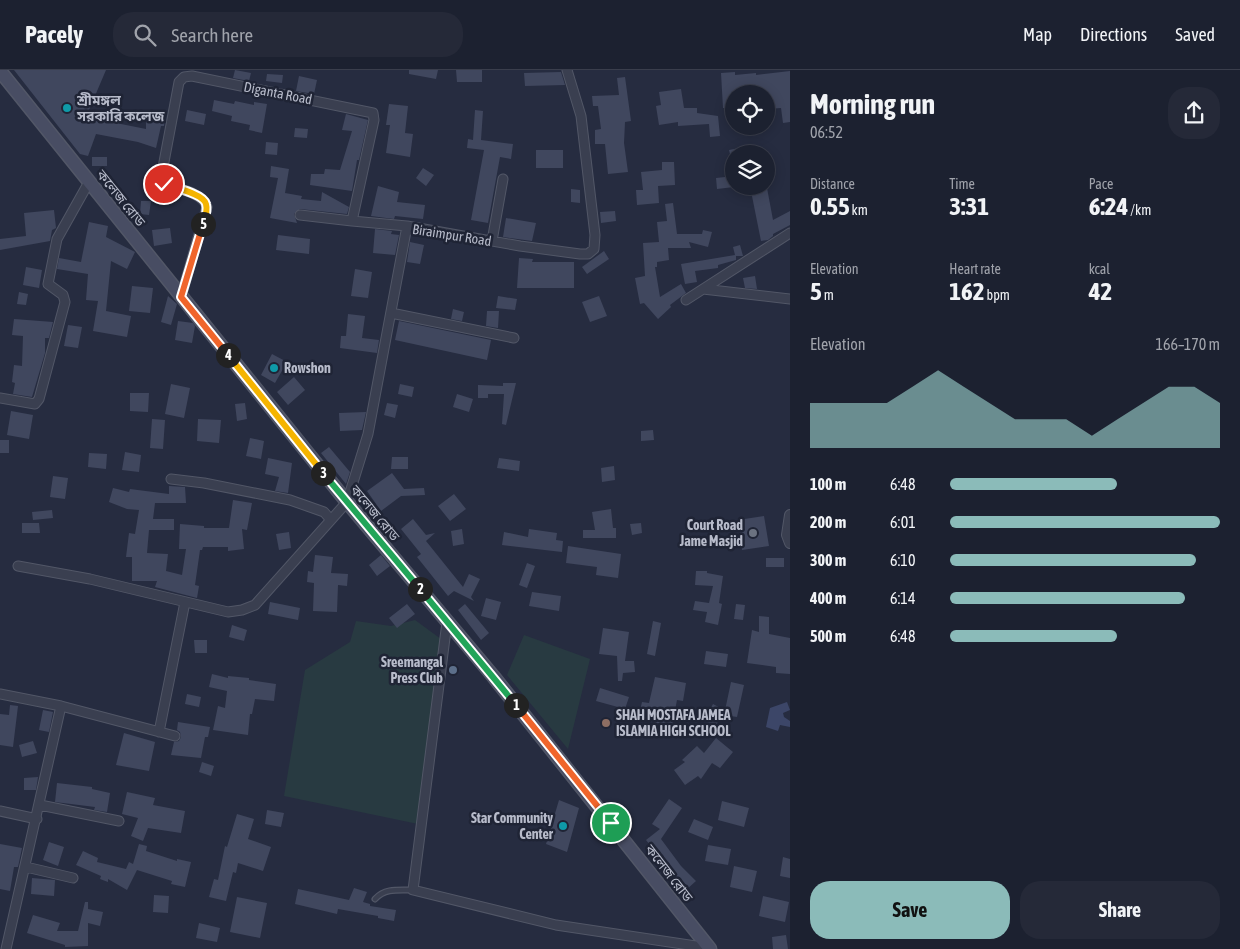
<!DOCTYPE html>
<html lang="en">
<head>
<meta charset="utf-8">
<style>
  :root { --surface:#1c2130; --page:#252938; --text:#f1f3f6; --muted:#a0a3ab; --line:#3a3e4c; --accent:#8bbbb9 }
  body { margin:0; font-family:"Asap Condensed","Noto Sans Bengali",sans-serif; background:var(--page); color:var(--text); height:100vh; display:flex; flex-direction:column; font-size:19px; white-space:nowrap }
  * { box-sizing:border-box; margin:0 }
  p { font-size:16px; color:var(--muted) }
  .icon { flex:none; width:28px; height:28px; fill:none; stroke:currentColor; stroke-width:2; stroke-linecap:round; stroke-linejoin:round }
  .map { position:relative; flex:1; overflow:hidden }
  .side { display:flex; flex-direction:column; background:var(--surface); width:450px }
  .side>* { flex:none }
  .tools { position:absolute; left:725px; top:15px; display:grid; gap:10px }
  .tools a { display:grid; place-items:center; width:50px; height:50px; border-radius:50%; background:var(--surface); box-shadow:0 2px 12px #0003,0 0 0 1px var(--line); font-size:25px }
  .pin { position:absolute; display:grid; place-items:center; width:42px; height:42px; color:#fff; margin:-21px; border:2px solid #fff; border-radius:50%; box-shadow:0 1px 5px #0007 }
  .km { position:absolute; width:25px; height:25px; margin:-12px; border-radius:50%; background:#222; color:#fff; font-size:14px; line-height:25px; text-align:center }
  .round { display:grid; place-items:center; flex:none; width:52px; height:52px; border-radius:20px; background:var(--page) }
  .head { display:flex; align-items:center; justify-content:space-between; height:85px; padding:0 20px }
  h1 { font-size:28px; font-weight:700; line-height:38px }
  .stats { display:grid; grid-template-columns:repeat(3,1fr); gap:8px; height:85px; padding:5px 20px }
  .stats div { display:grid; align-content:center }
  .stats b { font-size:25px; font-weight:700 }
  .stats small { font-size:14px; font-weight:400 }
  .stats p { font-size:14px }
  .chart { height:140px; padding:10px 20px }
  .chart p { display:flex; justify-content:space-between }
  .chart svg { width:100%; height:90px; margin-top:5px; fill:var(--accent); opacity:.7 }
  .primary-button { display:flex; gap:10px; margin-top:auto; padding:10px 20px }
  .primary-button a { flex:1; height:58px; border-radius:20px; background:var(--accent); color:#111; font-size:20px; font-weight:700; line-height:58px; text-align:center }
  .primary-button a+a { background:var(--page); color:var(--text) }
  ul { padding:0 20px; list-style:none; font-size:16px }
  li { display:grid; grid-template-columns:80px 60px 1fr; align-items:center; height:38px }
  li i { height:12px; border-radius:6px; background:var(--accent) }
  header { display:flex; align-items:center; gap:30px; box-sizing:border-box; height:70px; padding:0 25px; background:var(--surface); border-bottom:1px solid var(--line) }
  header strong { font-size:24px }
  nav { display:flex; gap:28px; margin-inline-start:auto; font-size:18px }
  .search { width:350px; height:45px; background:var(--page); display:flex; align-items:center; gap:12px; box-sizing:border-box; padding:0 18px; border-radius:20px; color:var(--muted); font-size:19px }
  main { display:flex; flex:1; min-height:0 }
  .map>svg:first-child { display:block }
  .green { fill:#283a41 }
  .water { fill:#3c4668 }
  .building { fill:#40475e }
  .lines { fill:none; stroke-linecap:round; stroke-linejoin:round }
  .service-casing { stroke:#525767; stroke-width:7 }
  .minor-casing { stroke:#525767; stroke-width:11 }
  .tertiary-casing { stroke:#525767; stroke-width:12 }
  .secondary-casing { stroke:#525767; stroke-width:15 }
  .service { stroke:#3a3f50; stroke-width:4.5 }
  .minor { stroke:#3a3f50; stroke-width:9 }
  .tertiary { stroke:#3a3f50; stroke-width:10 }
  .secondary { stroke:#484d63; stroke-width:12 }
  .split-1-casing { stroke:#fff; stroke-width:10 }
  .split-2-casing { stroke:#fff; stroke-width:10 }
  .split-3-casing { stroke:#fff; stroke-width:10 }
  .split-4-casing { stroke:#fff; stroke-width:10 }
  .split-5-casing { stroke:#fff; stroke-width:10 }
  .split-6-casing { stroke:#fff; stroke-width:10 }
  .split-1 { stroke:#f0652b; stroke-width:6 }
  .split-2 { stroke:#22a559; stroke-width:6 }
  .split-3 { stroke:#22a559; stroke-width:6 }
  .split-4 { stroke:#f5b400; stroke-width:6 }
  .split-5 { stroke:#f0652b; stroke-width:6 }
  .split-6 { stroke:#f5b400; stroke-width:6 }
  .culture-dot { fill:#0f9aa8; stroke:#1f2435; stroke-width:2 }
  .worship-dot { fill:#6b7280; stroke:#1f2435; stroke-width:2 }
  .service-dot { fill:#5c6f8a; stroke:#1f2435; stroke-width:2 }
  .education-dot { fill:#8d6e63; stroke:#1f2435; stroke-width:2 }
  .labels { text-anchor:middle; stroke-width:5; stroke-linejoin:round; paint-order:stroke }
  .street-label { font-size:14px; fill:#b7bbca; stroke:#1f2435 }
  .poi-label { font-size:14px; font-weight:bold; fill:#b7bbca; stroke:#1f2435; text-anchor:start }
</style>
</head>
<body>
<header>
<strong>Pacely</strong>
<div class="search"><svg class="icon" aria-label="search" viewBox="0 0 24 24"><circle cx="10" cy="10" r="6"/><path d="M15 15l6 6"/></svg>Search here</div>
<nav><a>Map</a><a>Directions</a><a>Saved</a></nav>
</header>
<main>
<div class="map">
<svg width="790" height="879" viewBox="0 0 790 879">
  <rect width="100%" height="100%" fill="#262c40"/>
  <!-- green -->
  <path class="green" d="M415 550 445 572 418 754 284 726 305 600 350 572 356 551 391 556Z
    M524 565 590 589 568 679 507 605Z"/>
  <!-- water -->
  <path class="water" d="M787 632 790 640 783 643 784 647 790 651V657L780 655 778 661 766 657 770 638Z"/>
  <!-- building -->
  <path class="building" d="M14 0H106L86 47 146 59V46H165L164 56H161L156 78 138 72 96 64 88 86 80 84Z
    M235 0 251 3 249 11 233 8Z
    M409 0H438L436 9 409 4Z
    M456 0H482V12H457Z
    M790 1V52L783 53 781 38 767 39 766 24H734V38H723L721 3 735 2V5L756 3V5Z
    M561 2 565 15 525 16 524 3Z
    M267 4 283 5 282 13 266 11Z
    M299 6 317 10 314 24 296 21Z
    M625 7 631 51 625 52 624 73 628 102 608 104 605 74H595V60L601 59 598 36H593L592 26 619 25 617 8Z
    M681 19 684 38H697V43L718 46 720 66 710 67 709 54 678 56V52L659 55 656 36 661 35 659 22Z
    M214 30 234 34 235 31 254 35V32L267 34 262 63 249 60 250 55 231 51 232 46 212 41Z
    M389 34 408 36 405 63 413 64 410 87 386 83 390 55H386Z
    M187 40 206 44 204 55 185 51Z
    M475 40 483 41 481 70 513 74 511 89 500 87 488 153 471 150 484 80 467 78 468 69 473 70Z
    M346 44 368 50 359 90H357L352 121 310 115 311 104H324L325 99 340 100 352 61 342 60Z
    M295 58 308 59 307 68 294 67Z
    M266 72 278 73 277 85 265 84Z
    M754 75 756 84H730L729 80Z
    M536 80H563V98H536Z
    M92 87H107V96H92Z
    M662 92H674L675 115 658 116 659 133 637 135 636 120H643L641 102 662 100Z
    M271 96 289 99 285 123 302 126 301 129 321 131 322 122 349 137 347 144 300 139 294 144 297 153 270 148 278 108 270 107Z
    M423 98 434 105 426 116 416 108Z
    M734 106V117L717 119 716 108Z
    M378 116 399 122 397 132 425 135 423 149 395 146 394 149 371 146Z
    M767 118 773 150 790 141V155L773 164V166L768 170 761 171 751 121Z
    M571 119 580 120V133L571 132Z
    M141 131H151L149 145 140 144Z
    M673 133 677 164H702L703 160 712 162 708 177 689 172 691 178H668L669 190 657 192V197H655L660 227 681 214 686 223 670 235 671 237 658 249 644 233 640 234 635 208 645 206 643 173 659 172 657 152 667 151 665 134Z
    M54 140 56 158 52 160 50 171 0 180V169L26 166 24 143Z
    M615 141 616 151 601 153 600 142Z
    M506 148 536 153 532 171 503 167Z
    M89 152 108 156 106 167 135 182 127 199 111 191 106 241 131 246 127 267 93 261 98 231 86 230 88 204 57 199 59 188 81 192Z
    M170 158 172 173 154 176 152 160Z
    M375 159 392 161 391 164 399 165 395 185 373 183Z
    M278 165 310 169 309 184 276 180Z
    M410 172 424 175 420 194 407 192Z
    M740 175 743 186H736V190L718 195V198L695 201 697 212 685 214 681 194 735 185 733 177Z
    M604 181 609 189 587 204 582 197Z
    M519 188 533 189 532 192H574V218H517Z
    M26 197 42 200 39 218 23 215Z
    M355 199 372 202 368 228 351 226Z
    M755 206 757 219 745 218 743 208Z
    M132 216 153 218 150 243 129 241Z
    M19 222 28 224 26 235 17 234Z
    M168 226 177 234 171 255 161 252Z
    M498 226 517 229 515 240 496 238Z
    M599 226 607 246 590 252 582 232Z
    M453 239 464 242 462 251 451 249Z
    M487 241H499L498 258 486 256Z
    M348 244 365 246 362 268 379 270 377 283 340 278 341 266H346Z
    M14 249 53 252 49 268H45V283L32 327 13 324 15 313 12 312 14 295 22 296 23 266 12 265Z
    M178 251 193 253 195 256 192 273 175 270Z
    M399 251 491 270 487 290 395 270Z
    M68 255 82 257 78 278 64 276Z
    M272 284 287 292 275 313 261 305Z
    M294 307 305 320 288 335 277 322Z
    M503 313H516L506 355 502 354 504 324H488V328H478V315L503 316Z
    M171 314 190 318 184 348 165 344Z
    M400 314 414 317 412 327 398 324Z
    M130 323H149L148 342 130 341Z
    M457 324 473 329 469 342 453 337Z
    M245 333 247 349 237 351 235 334Z
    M387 333 398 335 395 348 384 345Z
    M11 341 33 345 29 369 7 365Z
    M366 342 362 360 340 361 339 343Z
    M152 349 165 350 163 379 150 378Z
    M198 349 221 350 219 373 197 371Z
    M653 360 654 370 641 371V361Z
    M250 368 264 371 261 389 246 386Z
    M0 370H9V383H0Z
    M329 377 350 402 346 414 321 383Z
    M125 382 141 385 139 402 122 400Z
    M89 383 107 384 106 399 88 397Z
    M392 387H408V399H391Z
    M268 388 292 393 288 423 275 421 279 407 265 404Z
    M499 388 520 391 519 401 497 398Z
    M614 396 615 410 602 412 601 398Z
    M392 403 404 419 424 418 425 425 401 426 381 441 367 421Z
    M53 406 68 408 65 429 50 427Z
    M169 416 185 417 186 433H155L153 449H174V460H149L147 483 168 484 166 501 182 505 186 479H179L180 454 204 456V458H229L233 430 252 433 247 460 242 459 244 479 228 481V477H203L202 480H200L195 515 199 516 197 528 155 517 157 511H132V487H126L129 463 135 464 139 440 127 439 109 432 113 418 129 422 130 419 169 424Z
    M454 424 466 439 450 451 438 436Z
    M611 439 613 458H616V468H583V460H595L592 442Z
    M52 440 53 448 33 450 32 442Z
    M764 446 769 476 742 480 738 450Z
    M413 449 426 465 435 463 426 471 463 517 469 504 480 509 471 527 474 531 454 521 448 526 417 487 421 484 401 459Z
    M22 453H39L40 463H22Z
    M641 453 642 463 632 465 630 454Z
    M462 459 464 474 453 476 451 461Z
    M529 459 557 463 556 470 563 471 562 482 502 475 504 462 528 467Z
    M289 462 291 478 279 480 276 464Z
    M568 476 621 484 618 508 596 505 597 497 566 493Z
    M315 485 333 487 331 503 348 504 347 516 338 515 337 542 313 541 314 513 307 512 308 501 313 502Z
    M381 485 390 496 377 506 369 495Z
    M766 488H784V497H766Z
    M527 493 535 496 527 518 519 515Z
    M696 501H707V503L723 506 719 533 722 534 718 555 705 552 707 542 693 540 695 531 709 533 713 516 695 515Z
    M532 522 561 526 559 541 529 536Z
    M486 528 501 532 496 550 481 546Z
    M270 532 300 538 298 550 268 544Z
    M407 534 415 544 397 558 389 548Z
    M465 534 489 563 481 570 458 540Z
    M736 534 745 535 743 550 734 549Z
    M759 546 769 547V564L790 568V604L776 603V597L747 593 752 560 759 562Z
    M653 551 661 553 655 586 647 584Z
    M232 555 247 560 244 571 229 567Z
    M603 558 629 562 625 591H634L635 602 623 603 622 611H618L617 586 599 584Z
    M194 570H207V583H195Z
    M706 581 728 584 726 597 704 594Z
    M212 604 228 608V606L249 608V610L276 614 274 631 255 629 252 644H250L248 665 213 660 218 636 225 638 227 621 209 617Z
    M655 607 686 613 683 631 677 630 672 656 638 649 642 632 649 633Z
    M731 612 744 615 737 647 724 645Z
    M600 618 629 627 625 639 596 631Z
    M187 624 201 627 199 637 185 634Z
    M713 634 724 640 715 657 704 651Z
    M10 635 18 636 13 677 0 675V644L9 645Z
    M43 640 53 642 49 662 39 660Z
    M178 652 210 657 208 667H205L201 688 171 685 174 672 179 671 181 667 180 662 177 660Z
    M124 663 155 672 149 701 116 695Z
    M716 668 733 682 720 698 712 693 701 709 698 706 685 715 674 700 685 692 682 690 697 676 704 683Z
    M33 671 37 683 22 687 19 675Z
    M202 692 214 696 211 706 199 702Z
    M38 707 36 720H24V708Z
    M57 713 92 717V719L110 723 107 742 94 740 95 737 55 732Z
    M127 722 155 728 153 735 185 741 181 763 148 758 143 771 131 766 138 748 122 744Z
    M669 729 682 738 661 769 681 796 696 811 686 820 646 770 660 759 652 754Z
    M559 730 579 738 567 782 546 774Z
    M722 731 749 738 744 757 718 750Z
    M267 740 284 743 281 757 265 754Z
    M237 744 254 749 248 769 271 777 263 801 238 793 236 803 233 802 226 831 209 827 214 809 218 810 225 776 227 777Z
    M694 749 713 757 708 770 688 762Z
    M49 772 64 777 58 796 43 790Z
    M0 774 22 778 18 797H14L10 821 0 819Z
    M139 774 147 776 146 781 177 791V789L191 792 185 817 171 814 172 811 137 800 127 820 108 809V812L100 809 101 806 76 795 83 781 98 788 97 792 126 799 129 792 133 794Z
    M708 775 731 779 728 795 705 791Z
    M783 787 790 789V808L780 806Z
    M734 796 757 801 752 822 730 817Z
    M32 808 55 810 54 826 31 824Z
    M354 818 367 822 363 832 370 834V836L396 840 394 851 378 848V846L338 839 337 844 295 834 298 819 349 830Z
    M154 825 169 826 168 843 153 842Z
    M763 826 789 832 785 852 759 846Z
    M237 827 267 833 260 868 230 862Z
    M85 832H88V839L103 842 100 856 88 853V876L65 877V875L27 863 33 845 60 853 57 861H78Z
    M199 853 220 858 217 872 196 868Z
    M786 865 788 879H773L772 867Z"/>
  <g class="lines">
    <!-- service casing -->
    <g class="service-casing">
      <path id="service" d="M375 829C385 818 398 820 413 820"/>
    </g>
    <!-- minor casing -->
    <g class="minor-casing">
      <path id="minor" d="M300 145 352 151
        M492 171 503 109
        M703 219 790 229
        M181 227 207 137C203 122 177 119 164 114L161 108 179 12 184 7 192 6 373 43 374 50 352 151 407 156
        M686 230 790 163
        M391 243 514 268
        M0 328 35 334 39 329 65 232 63 225 48 214 57 169 89 112
        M171 409 204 413 290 430 324 442 331 450
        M18 496 90 509 228 542 242 540 255 535 347 432 368 364 407 156 520 176 580 184H588L594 179 595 165 581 46 567 0
        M447 552 413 820 556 855 709 878
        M0 624 61 636 175 666
        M159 662 185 532
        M40 735 119 751
        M0 741 37 749
        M26 797 73 808
        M6 879 61 636"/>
    </g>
    <!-- tertiary casing -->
    <g class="tertiary-casing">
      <path id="tertiary" d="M790 445 787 465 790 473"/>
    </g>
    <!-- secondary casing -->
    <g class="secondary-casing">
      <path id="secondary" d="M0 1 347 432 493 606 710 879"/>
    </g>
    <!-- service -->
    <use href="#service" class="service"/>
    <!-- minor -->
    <use href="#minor" class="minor"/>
    <!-- tertiary -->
    <use href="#tertiary" class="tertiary"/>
    <!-- secondary -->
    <use href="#secondary" class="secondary"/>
  </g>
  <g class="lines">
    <!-- split-1 casing -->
    <g class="split-1-casing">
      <path id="split-1" d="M516 635 611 753"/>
    </g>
    <!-- split-2 casing -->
    <g class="split-2-casing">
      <path id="split-2" d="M420 519 516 635"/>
    </g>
    <!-- split-3 casing -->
    <g class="split-3-casing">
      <path id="split-3" d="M323 403 420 519"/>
    </g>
    <!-- split-4 casing -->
    <g class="split-4-casing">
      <path id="split-4" d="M228 285 323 403"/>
    </g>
    <!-- split-5 casing -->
    <g class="split-5-casing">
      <path id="split-5" d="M203 154 181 227 228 285"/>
    </g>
    <!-- split-6 casing -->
    <g class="split-6-casing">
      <path id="split-6" d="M164 114C173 117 204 124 206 134 208 141 205 148 203 154"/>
    </g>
    <!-- split-1 -->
    <use href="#split-1" class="split-1"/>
    <!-- split-2 -->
    <use href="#split-2" class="split-2"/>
    <!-- split-3 -->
    <use href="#split-3" class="split-3"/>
    <!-- split-4 -->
    <use href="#split-4" class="split-4"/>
    <!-- split-5 -->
    <use href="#split-5" class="split-5"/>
    <!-- split-6 -->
    <use href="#split-6" class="split-6"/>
  </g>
  <!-- markers -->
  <g class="culture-dot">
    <circle cx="67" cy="38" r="5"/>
    <circle cx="274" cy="298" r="5"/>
    <circle cx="563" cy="756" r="5"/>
  </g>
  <circle class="worship-dot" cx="753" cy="463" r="5"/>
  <circle class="service-dot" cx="453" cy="600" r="5"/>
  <circle class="education-dot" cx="606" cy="653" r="5"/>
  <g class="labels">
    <!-- street labels -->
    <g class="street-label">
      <text transform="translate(278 23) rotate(11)" y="5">Diganta Road</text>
      <text transform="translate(121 128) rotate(51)" y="5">কলেজ রোড</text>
      <text transform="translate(452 165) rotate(9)" y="5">Biraimpur Road</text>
      <text transform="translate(375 443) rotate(50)" y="5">কলেজ রোড</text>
      <text transform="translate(669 803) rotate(52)" y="5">কলেজ রোড</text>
    </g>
    <!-- poi labels -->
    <g class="poi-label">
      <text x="77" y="35">শ্রীমঙ্গল<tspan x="77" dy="16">সরকারি কলেজ</tspan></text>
      <text x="284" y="303">Rowshon</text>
      <text x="743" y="460" text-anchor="end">Court Road<tspan x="743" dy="16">Jame Masjid</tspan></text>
      <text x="443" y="597" text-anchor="end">Sreemangal<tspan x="443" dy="16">Press Club</tspan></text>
      <text x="616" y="650">SHAH MOSTAFA JAMEA<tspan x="616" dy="16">ISLAMIA HIGH SCHOOL</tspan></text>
      <text x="553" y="753" text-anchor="end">Star Community<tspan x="553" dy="16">Center</tspan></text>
    </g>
  </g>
</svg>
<div class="tools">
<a><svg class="icon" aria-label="locate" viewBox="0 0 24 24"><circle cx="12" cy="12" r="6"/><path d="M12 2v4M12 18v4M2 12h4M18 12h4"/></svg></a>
<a><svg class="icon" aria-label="layers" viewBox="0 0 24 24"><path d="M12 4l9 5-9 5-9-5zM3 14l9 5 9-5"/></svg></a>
</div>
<div class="pin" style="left:611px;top:753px;background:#1e9e55"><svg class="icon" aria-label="arrive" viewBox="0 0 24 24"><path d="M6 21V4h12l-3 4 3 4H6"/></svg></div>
<div class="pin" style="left:164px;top:114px;background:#d93025"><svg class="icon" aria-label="check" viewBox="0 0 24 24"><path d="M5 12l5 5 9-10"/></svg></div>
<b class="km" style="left:516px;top:635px">1</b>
<b class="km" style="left:420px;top:519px">2</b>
<b class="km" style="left:323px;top:403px">3</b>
<b class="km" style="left:228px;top:285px">4</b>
<b class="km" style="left:203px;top:154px">5</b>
</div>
<section class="side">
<div class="head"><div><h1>Morning run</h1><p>06:52</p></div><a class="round"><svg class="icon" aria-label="share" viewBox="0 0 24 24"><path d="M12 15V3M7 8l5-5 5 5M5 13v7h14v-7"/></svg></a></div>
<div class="stats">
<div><p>Distance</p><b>0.55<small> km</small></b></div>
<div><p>Time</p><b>3:31</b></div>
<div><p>Pace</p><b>6:24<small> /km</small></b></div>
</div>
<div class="stats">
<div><p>Elevation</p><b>5<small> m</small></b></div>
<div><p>Heart rate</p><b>162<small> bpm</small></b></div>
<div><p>kcal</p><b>42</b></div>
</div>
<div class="chart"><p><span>Elevation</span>166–170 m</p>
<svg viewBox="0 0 160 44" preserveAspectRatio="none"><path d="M0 44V22L10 22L20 22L30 22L40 14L50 6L60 14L70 22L80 30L90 30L100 30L110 38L120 30L130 22L140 14L150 14L160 22V44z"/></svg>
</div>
<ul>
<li><b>100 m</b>6:48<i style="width:62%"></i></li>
<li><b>200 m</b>6:01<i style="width:100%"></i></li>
<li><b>300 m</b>6:10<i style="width:91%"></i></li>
<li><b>400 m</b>6:14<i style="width:87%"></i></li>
<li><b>500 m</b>6:48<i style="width:62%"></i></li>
</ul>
<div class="primary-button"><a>Save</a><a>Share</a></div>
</section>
</main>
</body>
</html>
